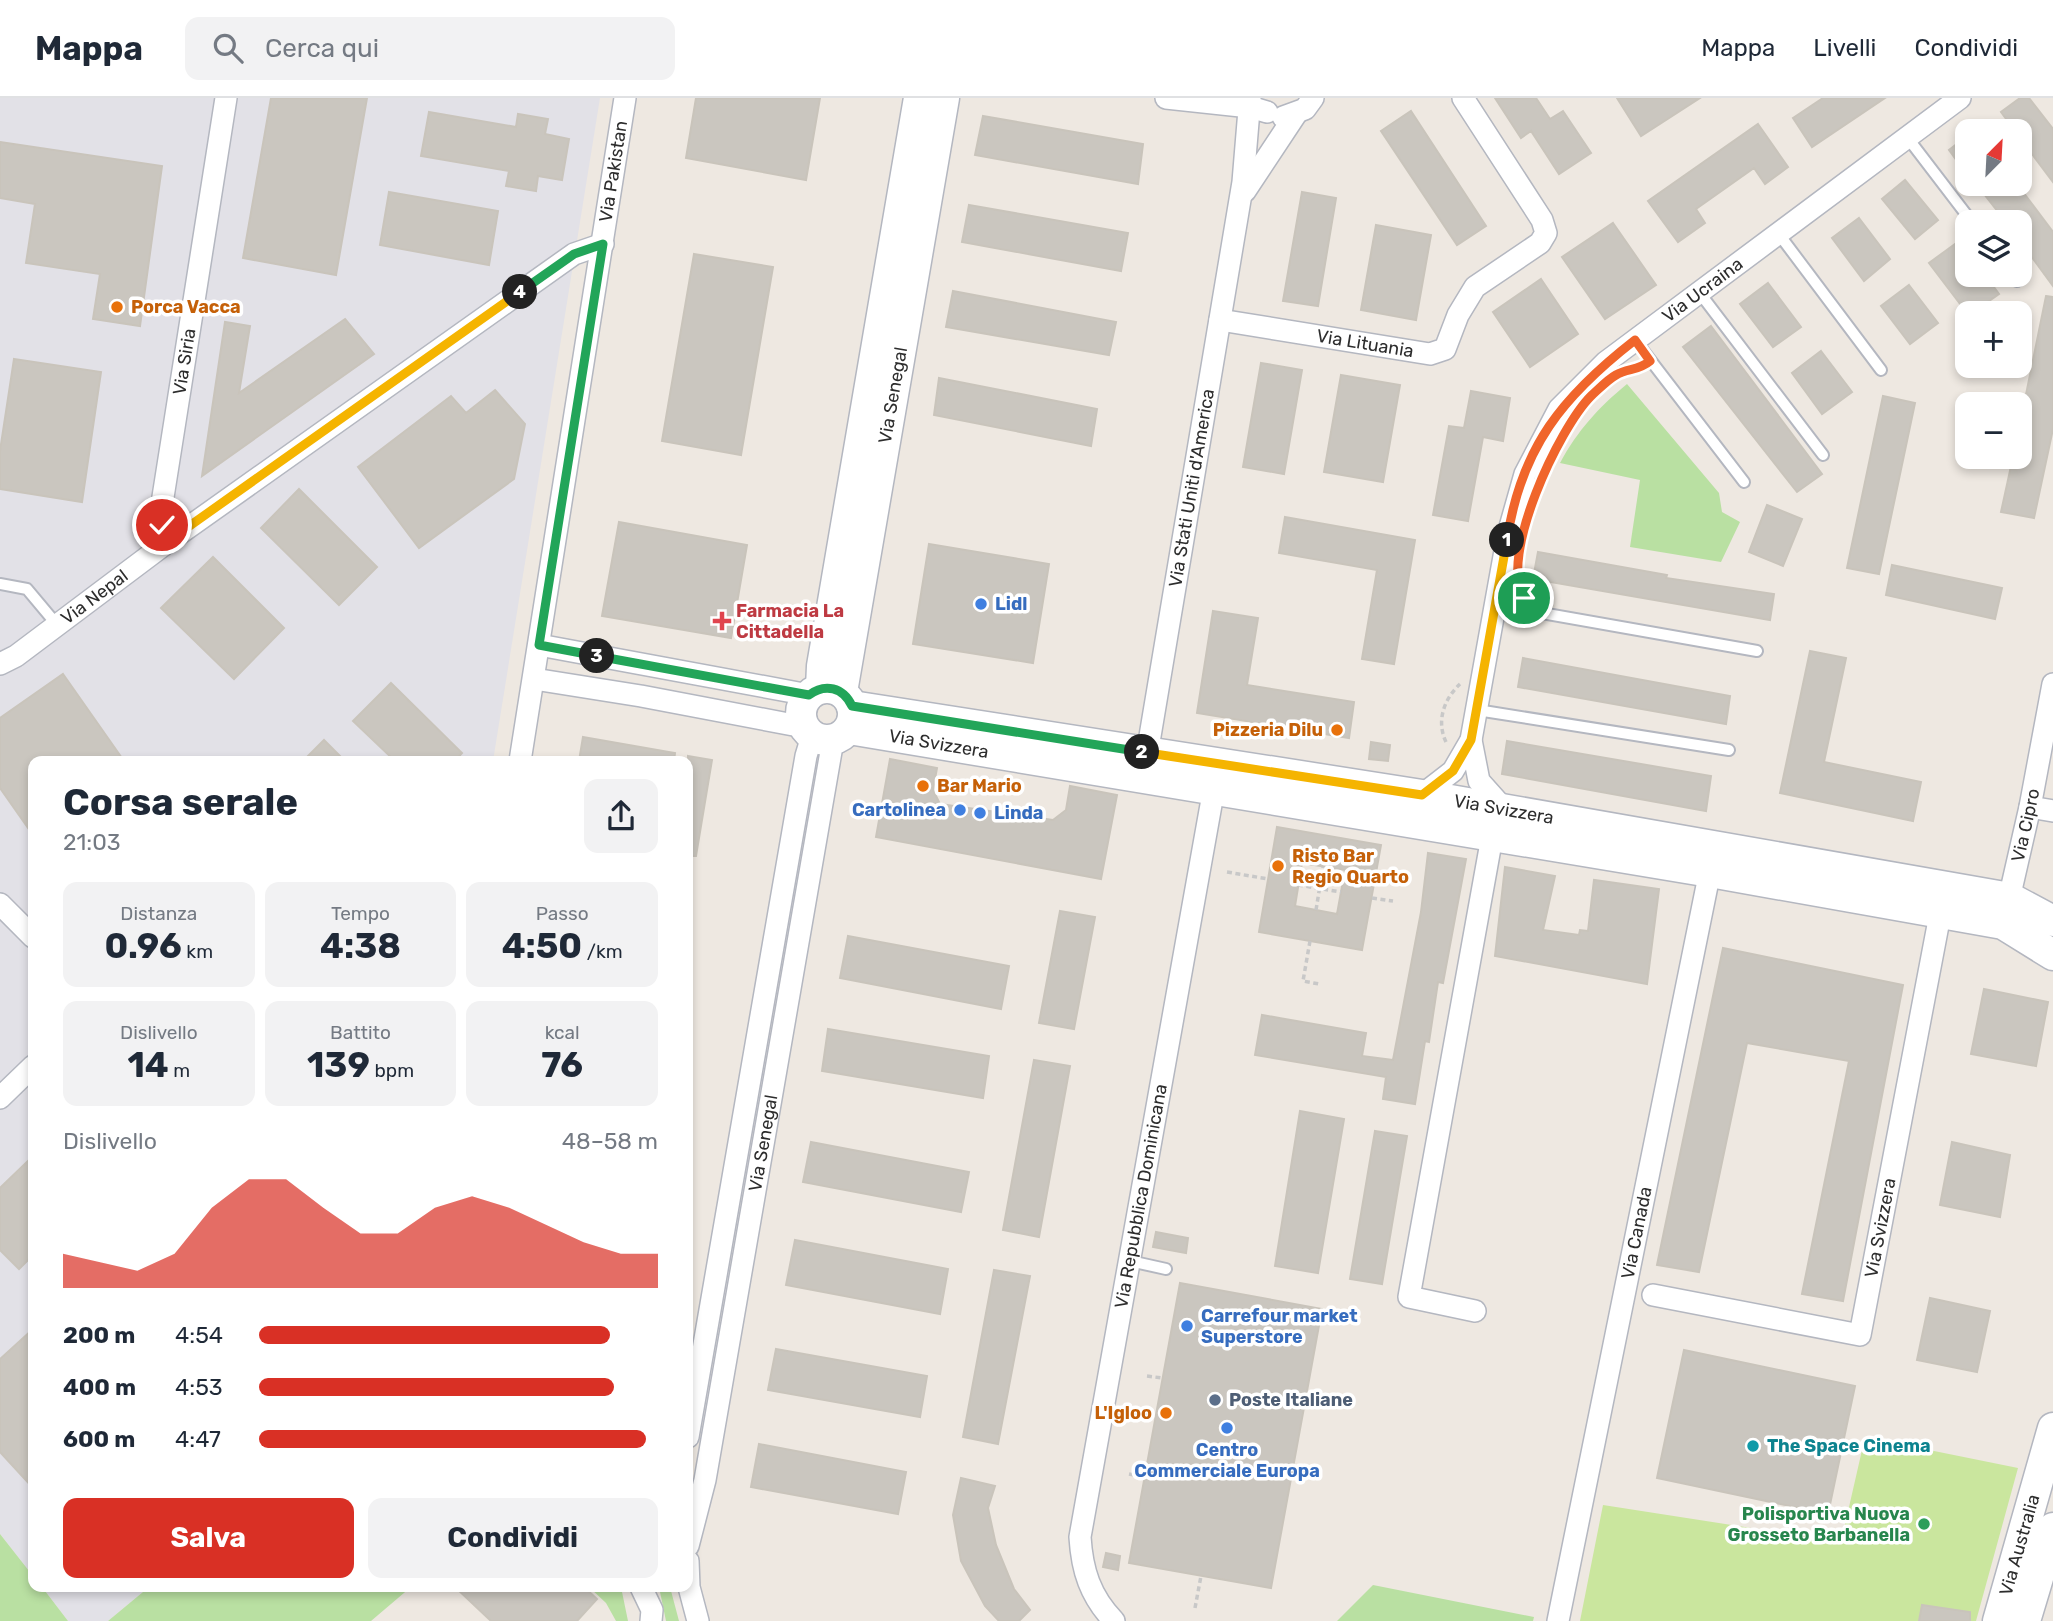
<!DOCTYPE html>
<html lang="it">
<head>
<meta charset="utf-8">
<style>
  :root { --surface:#fff; --page:#f2f2f3; --text:#1f2937; --muted:#747a83; --line:#e0e1e3; --accent:#d93025 }
  body { margin:0; font-family:Rubik,sans-serif; background:var(--page); color:var(--text); height:100vh; display:flex; flex-direction:column; font-size:26px; white-space:nowrap }
  * { box-sizing:border-box; margin:0 }
  p { font-size:23px; color:var(--muted) }
  .icon { flex:none; width:38px; height:38px; fill:none; stroke:currentColor; stroke-width:2; stroke-linecap:round; stroke-linejoin:round }
  .map { position:relative; flex:1; overflow:hidden }
  .side { position:absolute; left:28px; top:658px; width:665px; height:836px; display:flex; flex-direction:column; background:var(--surface); border-radius:14px; box-shadow:0 4px 10px #0003 }
  .side>* { flex:none }
  .needle { width:46px; rotate:24deg }
  .buttons { position:absolute; left:1955px; top:21px; display:grid; gap:14px }
  .buttons a { display:grid; place-items:center; width:77px; height:77px; border-radius:14px; background:var(--surface); box-shadow:0 4px 10px #0003; font-size:35px }
  .pin { position:absolute; display:grid; place-items:center; width:60px; height:60px; color:#fff; margin:-30px; border:4px solid #fff; border-radius:50%; box-shadow:0 2px 7px #0007 }
  .km { position:absolute; width:35px; height:35px; margin:-18px; border-radius:50%; background:#222; color:#fff; font-size:19px; line-height:35px; text-align:center }
  .round { display:grid; place-items:center; flex:none; width:74px; height:74px; border-radius:14px; background:var(--page) }
  .headline { display:flex; align-items:center; justify-content:space-between; height:119px; padding:0 35px }
  h1 { font-size:38px; font-weight:700; line-height:52px }
  .stats { display:grid; grid-template-columns:repeat(3,1fr); gap:10px; height:119px; padding:7px 35px }
  .stats div { display:grid; align-content:center; border-radius:14px; background:var(--page); text-align:center }
  .stats b { font-size:35px; font-weight:700 }
  .stats small { font-size:19px; font-weight:400 }
  .stats p { font-size:19px }
  .chart { height:196px; padding:14px 35px }
  .chart p { display:flex; justify-content:space-between }
  .chart svg { width:100%; height:126px; margin-top:7px; fill:var(--accent); opacity:.7 }
  .action { display:flex; gap:14px; margin-top:auto; padding:14px 35px }
  .action a { flex:1; height:80px; border-radius:14px; background:var(--accent); color:#fff; font-size:28px; font-weight:700; line-height:80px; text-align:center }
  .action a+a { background:var(--page); color:var(--text) }
  ul { padding:0 35px; list-style:none; font-size:23px }
  li { display:grid; grid-template-columns:112px 84px 1fr; align-items:center; height:52px }
  li i { height:18px; border-radius:9px; background:var(--accent) }
  header { display:flex; align-items:center; gap:42px; box-sizing:border-box; height:98px; padding:0 35px; background:var(--surface); border-bottom:2px solid var(--line) }
  header strong { font-size:33px }
  nav { display:flex; gap:38px; margin-inline-start:auto; font-size:24px }
  .search { width:490px; height:63px; background:var(--page); display:flex; align-items:center; gap:18px; box-sizing:border-box; padding:0 24px; border-radius:14px; color:var(--muted); font-size:26px }
  .map>svg:first-child { display:block }
  .industrial { fill:#e2e1e7 }
  .green { fill:#b9e0a2 }
  .pitch { fill:#cae69e }
  .building { fill:#cac6bf; stroke:#c9c4bb; stroke-width:2; fill-rule:evenodd }
  .lines { fill:none; stroke-linecap:round; stroke-linejoin:round }
  .lane-casing { stroke:#b4b7c0; stroke-width:14 }
  .street-casing { stroke:#b4b7c0; stroke-width:24 }
  .secondary-casing { stroke:#b4b7c0; stroke-width:33 }
  .path { stroke:#c8c8c8; stroke-width:3.5; stroke-dasharray:5 3.5; stroke-linecap:butt }
  .lane { stroke:#fff; stroke-width:10 }
  .street { stroke:#fff; stroke-width:21 }
  .secondary { stroke:#fff; stroke-width:30 }
  .split-1-casing { stroke:#fff; stroke-width:14 }
  .split-2-casing { stroke:#fff; stroke-width:14 }
  .split-3-casing { stroke:#fff; stroke-width:14 }
  .split-4-casing { stroke:#fff; stroke-width:14 }
  .split-5-casing { stroke:#fff; stroke-width:14 }
  .split-1 { stroke:#f0652b; stroke-width:9 }
  .split-2 { stroke:#f5b400; stroke-width:9 }
  .split-3 { stroke:#22a559; stroke-width:9 }
  .split-4 { stroke:#22a559; stroke-width:9 }
  .split-5 { stroke:#f5b400; stroke-width:9 }
  .food-dot { fill:#e8710a; stroke:#fff; stroke-width:2.5 }
  .shop-dot { fill:#3f7fe0; stroke:#fff; stroke-width:2.5 }
  .health-dot { fill:#e0444e; stroke:#fff; stroke-width:2.5 }
  .service-dot { fill:#5c6f8a; stroke:#fff; stroke-width:2.5 }
  .culture-dot { fill:#0f9aa8; stroke:#fff; stroke-width:2.5 }
  .leisure-dot { fill:#2e9e5b; stroke:#fff; stroke-width:2.5 }
  .labels { text-anchor:middle; stroke-width:7; stroke-linejoin:round; paint-order:stroke }
  .street-label { font-size:18px; fill:#2d2d2d; stroke:#fff }
  .food-label { font-size:18px; font-weight:bold; fill:#c56008; stroke:#fff; text-anchor:start }
  .shop-label { font-size:18px; font-weight:bold; fill:#366cbe; stroke:#fff; text-anchor:start }
  .health-label { font-size:18px; font-weight:bold; fill:#be3a42; stroke:#fff; text-anchor:start }
  .service-label { font-size:18px; font-weight:bold; fill:#4e5e75; stroke:#fff; text-anchor:start }
  .culture-label { font-size:18px; font-weight:bold; fill:#0d838f; stroke:#fff; text-anchor:start }
  .leisure-label { font-size:18px; font-weight:bold; fill:#27864d; stroke:#fff; text-anchor:end }
</style>
</head>
<body>
<header>
<strong>Mappa</strong>
<div class="search"><svg class="icon" aria-label="search" viewBox="0 0 24 24"><circle cx="10" cy="10" r="6"/><path d="M15 15l6 6"/></svg>Cerca qui</div>
<nav><a>Mappa</a><a>Livelli</a><a>Condividi</a></nav>
</header>
<div class="map">
<svg width="2053" height="1523" viewBox="0 0 2053 1523">
  <rect width="100%" height="100%" fill="#eee8e1"/>
  <!-- industrial -->
  <path class="industrial" d="M0 0H600L493 663H33V1478L0 1436Z
    M42 1489H149L108 1523H68Z"/>
  <!-- green -->
  <path class="green" d="M1627 286 1719 395 1722 414 1740 424 1721 464 1630 449 1640 382 1560 365C1578 332 1598 310 1627 286Z
    M0 1436 33 1478V1489H42L68 1523H0Z
    M1373 1487 1534 1519 1533 1523H1337Z
    M149 1489H411L371 1523H108Z
    M589 1489H621L628 1523H616L606 1505Z
    M659 1489H670L679 1523H666Z"/>
  <!-- pitch -->
  <path class="pitch" d="M1865 1339 2018 1370 1976 1523H1580L1603 1407 1841 1444Z"/>
  <!-- building -->
  <path class="building" d="M271 0H367L336 177 243 160Z
    M696 0H820L806 82 686 60Z
    M1495 0H1536L1550 21 1563 13 1591 55 1559 76 1531 33 1521 40Z
    M1617 0H1700L1641 38Z
    M1823 0H1885L1812 49 1793 20Z
    M2020 0H2029L2053 31V84L2020 40V33H2015L2001 14Z
    M1411 13 1486 128 1457 147 1381 33Z
    M429 14 516 29 518 16 548 21 545 36 569 41 562 82 538 78 536 93 506 88 509 73 421 58Z
    M983 18 1143 46 1138 86 975 57Z
    M1758 26 1788 69 1765 86 1754 70 1696 111 1705 125 1678 144 1648 103Z
    M1967 38V77L1949 52Z
    M0 44 162 68 140 228 93 221 100 176 26 165 35 106 0 100Z
    M1905 82 1938 122 1915 141 1882 101Z
    M1998 86H2017L2053 134V188L2020 143V124H2006L1984 96Z
    M389 94 498 113 489 167 380 147Z
    M1302 94 1336 100 1318 208 1283 203Z
    M969 107 1128 135 1121 173 962 144Z
    M1859 120 1890 161 1864 183 1832 140Z
    M1613 125 1656 187 1605 221 1562 159Z
    M1376 127 1431 137 1416 222 1361 212Z
    M1959 143 1967 153V177H1985L1999 196 1972 215H1967L1929 165Z
    M694 156 773 169 741 357 662 343Z
    M1541 181 1578 236 1530 269 1493 214Z
    M1768 185 1801 229 1773 249 1740 206Z
    M1909 187 1938 225 1910 246 1881 208Z
    M953 193 1116 224 1109 257 946 229Z
    M2046 198 2053 199V331L2034 420 2001 414 2013 359H2020V326Z
    M345 221 374 256 202 378 225 224 250 228 239 295Z
    M1711 228 1822 376 1797 394 1683 249Z
    M1821 253 1852 294 1822 316 1792 275Z
    M14 261 101 274 82 404 0 391V353Z
    M1261 265 1302 272 1284 376 1243 369Z
    M1341 277 1400 287 1383 384 1324 374Z
    M939 280 1097 311 1091 348 934 317Z
    M495 292 525 326 514 381 419 450 358 369 451 298 466 315Z
    M1471 293 1510 300 1503 343 1483 339 1468 423 1433 417 1449 328 1464 330Z
    M1883 298 1915 305 1879 476 1847 470Z
    M299 391 377 469 339 507 261 430Z
    M1767 407 1802 421 1783 468 1749 454Z
    M1285 419 1415 442 1394 566 1362 561 1377 472 1279 455Z
    M619 424 747 447 731 540 602 518Z
    M929 446 1049 466 1033 565 913 546Z
    M1538 454 1667 477 1666 480 1774 496 1770 522 1533 481Z
    M213 459 284 530 234 581 161 510Z
    M1892 467 2002 490 1995 521 1886 497Z
    M1213 513 1258 520 1247 587 1354 604 1349 640 1197 615Z
    M1810 553 1846 560 1824 664 1921 684 1913 723 1780 695Z
    M1523 560 1730 598 1726 626 1518 589Z
    M63 576 124 663H33V737L0 690V620Z
    M391 585 462 655 455 663H395L353 623Z
    M583 639 675 655 674 663H579Z
    M324 642 345 663H303Z
    M1507 643 1711 678 1706 713 1502 676Z
    M1371 644 1390 647 1388 663 1369 661Z
    M688 658 712 662 696 758H688Z
    M890 661 937 670 933 692 940 706 1053 722 1066 712 1070 688 1117 697 1101 781 876 739Z
    M1277 729 1381 747 1362 852 1259 834ZM1302 765 1345 772 1337 816 1295 808Z
    M1428 755 1466 761 1443 885 1438 884 1429 944 1425 943 1415 1006 1383 1001 1386 979 1255 957 1262 917 1366 935 1362 958 1393 962 1421 814Z
    M1505 769 1555 778 1543 832 1579 837 1580 832 1588 833 1594 782 1659 791 1647 886 1495 858Z
    M1060 813 1095 819 1074 931 1039 925Z
    M848 838 1009 868 1001 911 840 880Z
    M1723 850 1903 887 1843 1203 1802 1196 1849 963 1747 945 1699 1174 1657 1167Z
    M1984 891 2048 904 2036 968 1971 956Z
    M828 931 989 958 983 1000 822 973Z
    M1034 962 1070 968 1039 1139 1003 1132Z
    M1300 1013 1344 1021 1318 1175 1275 1168Z
    M1375 1033 1407 1038 1382 1186 1350 1181Z
    M811 1044 969 1074 961 1114 803 1084Z
    M1952 1044 2010 1057 2000 1119 1940 1107Z
    M33 1058V1157L19 1171 0 1152V1090Z
    M1156 1134 1188 1140 1186 1155 1153 1149Z
    M795 1142 948 1171 940 1216 786 1187Z
    M994 1172 1030 1178 998 1346 963 1339Z
    M1180 1185 1322 1211 1271 1490 1129 1465Z
    M1930 1200 1990 1213 1977 1274 1917 1262Z
    M33 1231V1390L0 1354V1261Z
    M776 1251 927 1278 920 1319 768 1292Z
    M1684 1252 1855 1288 1828 1416 1657 1380Z
    M759 1346 906 1374 898 1416 751 1389Z
    M961 1380 995 1388 988 1410 996 1447 1014 1491 1030 1512 1019 1523H999L985 1508 961 1463 953 1417Z
    M1106 1455 1120 1458 1118 1472 1103 1469Z
    M455 1489H584L597 1501 577 1523H491Z
    M1922 1507 1970 1514V1523H1919Z"/>
  <g class="lines">
    <!-- lane casing -->
    <g class="lane-casing">
      <path id="lane" d="M1907 39 1972 124
        M1778 135 1881 272
        M2012 177 2017 183
        M1699 194 1823 357
        M1635 242 1744 384
        M0 486 27 491 58 528
        M1496 507 1757 553
        M1477 612 1729 652
        M1130 1163 1166 1171"/>
    </g>
    <!-- street casing -->
    <g class="street-casing">
      <g id="street">
        <path d="M1166 0 1250 9 1267 14"/>
        <path d="M1283 19 1305 11 1313 0"/>
        <path d="M1245 93 1296 16"/>
        <path id="s1" d="M1220 222 1430 256 1445 251 1458 217 1475 189 1540 145 1546 135 1542 122 1463 0"/>
        <path id="s2" d="M165 446 163 399 226 0"/>
        <path d="M539 547 809 597"/>
        <path id="s3" d="M0 566 16 558 165 446 574 156 603 146"/>
        <path d="M534 581 641 598 804 629"/>
        <path d="M1471 642 1479 683 1504 711"/>
        <path id="s4" d="M520 663 625 0"/>
        <path id="s5" d="M1145 668 1243 84 1250 0"/>
        <path id="s6" d="M1422 697 1453 673 1471 642 1508 436 1525 376 1559 311 1606 264 1960 0"/>
        <path d="M2030 709 2053 713"/>
        <path d="M0 806 33 839"/>
        <path id="s7" d="M2006 814 2030 709 2053 586"/>
        <path d="M0 1000 33 968"/>
        <path id="s8" d="M1653 1197 1860 1237 1943 801"/>
        <path d="M1475 1213 1409 1199 1492 739"/>
        <path d="M688 1339 806 658 812 638"/>
        <path id="s9" d="M688 1448 705 1382 833 642"/>
        <path d="M688 1463 689 1489 698 1523"/>
        <path d="M641 1489 652 1512 651 1523"/>
        <path id="s10" d="M1114 1523C1090 1498 1082 1472 1080 1439L1216 679"/>
        <path id="s11" d="M1558 1523 1712 763"/>
      </g>
    </g>
    <!-- secondary casing -->
    <g class="secondary-casing">
      <g id="secondary">
        <circle cx="827" cy="616" r="26"/>
        <path d="M821 590 822 568 919 0"/>
        <path id="s12" d="M842 594 944 0"/>
        <path id="s13" d="M852 608 1422 697 2010 800 2053 823"/>
        <path id="s14" d="M849 631 1710 774 2003 826 2053 857"/>
        <path id="s15" d="M1998 1523 2053 1330"/>
        <path d="M2025 1523 2053 1430"/>
      </g>
    </g>
    <!-- path -->
    <path class="path" d="M1446 644C1436 623 1444 601 1460 586
      M1227 774 1268 781
      M1298 787 1341 794
      M1372 800 1393 803
      M1316 812 1323 769
      M1310 843 1303 883 1319 886
      M1147 1278 1162 1280
      M1129 1376 1144 1379
      M1195 1510 1201 1478"/>
    <!-- lane -->
    <use href="#lane" class="lane"/>
    <!-- street -->
    <use href="#street" class="street"/>
    <!-- secondary -->
    <use href="#secondary" class="secondary"/>
  </g>
  <g class="lines">
    <!-- split-1 casing -->
    <g class="split-1-casing">
      <path id="split-1" d="M1507 442C1521 349 1563 298 1635 242L1650 263C1638 273 1628 270 1616 277 1607 282 1599 291 1591 298 1559 330 1498 459 1524 500"/>
    </g>
    <!-- split-2 casing -->
    <g class="split-2-casing">
      <path id="split-2" d="M1142 654 1422 697 1453 673 1471 642 1507 442"/>
    </g>
    <!-- split-3 casing -->
    <g class="split-3-casing">
      <path id="split-3" d="M597 558 809 597C825 585 843 589 852 608L1142 654"/>
    </g>
    <!-- split-4 casing -->
    <g class="split-4-casing">
      <path id="split-4" d="M520 194 574 156 603 146 539 547 597 558"/>
    </g>
    <!-- split-5 casing -->
    <g class="split-5-casing">
      <path id="split-5" d="M162 427 164 446 520 194"/>
    </g>
    <!-- split-1 -->
    <use href="#split-1" class="split-1"/>
    <!-- split-2 -->
    <use href="#split-2" class="split-2"/>
    <!-- split-3 -->
    <use href="#split-3" class="split-3"/>
    <!-- split-4 -->
    <use href="#split-4" class="split-4"/>
    <!-- split-5 -->
    <use href="#split-5" class="split-5"/>
  </g>
  <!-- markers -->
  <g class="food-dot">
    <circle cx="117" cy="209" r="7"/>
    <circle cx="1337" cy="632" r="7"/>
    <circle cx="923" cy="688" r="7"/>
    <circle cx="1278" cy="768" r="7"/>
    <circle cx="1166" cy="1315" r="7"/>
  </g>
  <g class="shop-dot">
    <circle cx="981" cy="506" r="7"/>
    <circle cx="960" cy="712" r="7"/>
    <circle cx="980" cy="715" r="7"/>
    <circle cx="1187" cy="1228" r="7"/>
    <circle cx="1227" cy="1330" r="7"/>
  </g>
  <path class="health-dot" d="M718.5 512.5h7v7h7v7h-7v7h-7v-7h-7v-7h7z"/>
  <circle class="service-dot" cx="1215" cy="1302" r="7"/>
  <circle class="culture-dot" cx="1753" cy="1348" r="7"/>
  <circle class="leisure-dot" cx="1924" cy="1426" r="7"/>
  <g class="labels">
    <!-- street labels -->
    <g class="street-label">
      <text dy="6" stroke="none"><textPath href="#s4" startOffset="597">Via Pakistan</textPath></text>
      <text dy="6" stroke="none"><textPath href="#s6" startOffset="607">Via Ucraina</textPath></text>
      <text dy="6" stroke="none"><textPath href="#s1" startOffset="147">Via Lituania</textPath></text>
      <text dy="6" stroke="none"><textPath href="#s2" startOffset="184">Via Siria</textPath></text>
      <text dy="6" stroke="none"><textPath href="#s12" startOffset="301">Via Senegal</textPath></text>
      <text dy="6" stroke="none"><textPath href="#s5" startOffset="282">Via Stati Uniti d'America</textPath></text>
      <text dy="6" stroke="none"><textPath href="#s3" startOffset="116">Via Nepal</textPath></text>
      <text dy="6" stroke="none"><textPath href="#s14" startOffset="91">Via Svizzera</textPath></text>
      <text dy="6" stroke="none"><textPath href="#s13" startOffset="660">Via Svizzera</textPath></text>
      <text dy="6" stroke="none"><textPath href="#s7" startOffset="89">Via Cipro</textPath></text>
      <text dy="6" stroke="none"><textPath href="#s9" startOffset="410">Via Senegal</textPath></text>
      <text dy="6" stroke="none"><textPath href="#s10" startOffset="439">Via Repubblica Dominicana</textPath></text>
      <text dy="6" stroke="none"><textPath href="#s8" startOffset="320">Via Svizzera</textPath></text>
      <text dy="6" stroke="none"><textPath href="#s11" startOffset="396">Via Canada</textPath></text>
      <text dy="6" stroke="none"><textPath href="#s15" startOffset="79">Via Australia</textPath></text>
    </g>
    <!-- food labels -->
    <g class="food-label">
      <text x="131" y="215">Porca Vacca</text>
      <text x="1323" y="638" text-anchor="end">Pizzeria Dilu</text>
      <text x="937" y="694">Bar Mario</text>
      <text x="1292" y="764">Risto Bar<tspan x="1292" dy="21">Regio Quarto</tspan></text>
      <text x="1152" y="1321" text-anchor="end">L'Igloo</text>
    </g>
    <!-- shop labels -->
    <g class="shop-label">
      <text x="995" y="512">Lidl</text>
      <text x="946" y="718" text-anchor="end">Cartolinea</text>
      <text x="994" y="721">Linda</text>
      <text x="1201" y="1224">Carrefour market<tspan x="1201" dy="21">Superstore</tspan></text>
      <text x="1227" y="1358" text-anchor="middle">Centro<tspan x="1227" dy="21">Commerciale Europa</tspan></text>
    </g>
    <!-- health labels -->
    <g class="health-label">
      <text x="736" y="519">Farmacia La<tspan x="736" dy="21">Cittadella</tspan></text>
    </g>
    <!-- service labels -->
    <g class="service-label">
      <text x="1229" y="1308">Poste Italiane</text>
    </g>
    <!-- culture labels -->
    <g class="culture-label">
      <text x="1767" y="1354">The Space Cinema</text>
    </g>
    <!-- leisure labels -->
    <g class="leisure-label">
      <text x="1910" y="1422">Polisportiva Nuova<tspan x="1910" dy="21">Grosseto Barbanella</tspan></text>
    </g>
  </g>
</svg>
<div class="buttons">
<a><svg class="needle" viewBox="-14 -14 28 28"><path d="M0-13l5 13h-10z" fill="#e53935"/><path d="M0 13l5-13h-10z" fill="#747a83"/></svg></a>
<a><svg class="icon" aria-label="layers" viewBox="0 0 24 24"><path d="M12 4l9 5-9 5-9-5zM3 14l9 5 9-5"/></svg></a>
<a>+</a>
<a>−</a>
</div>
<div class="pin" style="left:1524px;top:500px;background:#1e9e55"><svg class="icon" aria-label="arrive" viewBox="0 0 24 24"><path d="M6 21V4h12l-3 4 3 4H6"/></svg></div>
<div class="pin" style="left:162px;top:427px;background:#d93025"><svg class="icon" aria-label="check" viewBox="0 0 24 24"><path d="M5 12l5 5 9-10"/></svg></div>
<b class="km" style="left:1507px;top:442px">1</b>
<b class="km" style="left:1142px;top:654px">2</b>
<b class="km" style="left:597px;top:558px">3</b>
<b class="km" style="left:520px;top:194px">4</b>
<section class="side">
<div class="headline"><div><h1>Corsa serale</h1><p>21:03</p></div><a class="round"><svg class="icon" aria-label="share" viewBox="0 0 24 24"><path d="M12 15V3M7 8l5-5 5 5M5 13v7h14v-7"/></svg></a></div>
<div class="stats">
<div><p>Distanza</p><b>0.96<small> km</small></b></div>
<div><p>Tempo</p><b>4:38</b></div>
<div><p>Passo</p><b>4:50<small> /km</small></b></div>
</div>
<div class="stats">
<div><p>Dislivello</p><b>14<small> m</small></b></div>
<div><p>Battito</p><b>139<small> bpm</small></b></div>
<div><p>kcal</p><b>76</b></div>
</div>
<div class="chart"><p><span>Dislivello</span>48–58 m</p>
<svg viewBox="0 0 160 44" preserveAspectRatio="none"><path d="M0 44V32L10 35L20 38L30 32L40 16L50 6L60 6L70 16L80 25L90 25L100 16L110 12L120 16L130 22L140 28L150 32L160 32V44z"/></svg>
</div>
<ul>
<li><b>200 m</b>4:54<i style="width:88%"></i></li>
<li><b>400 m</b>4:53<i style="width:89%"></i></li>
<li><b>600 m</b>4:47<i style="width:97%"></i></li>
</ul>
<div class="action"><a>Salva</a><a>Condividi</a></div>
</section>
</div>
</body>
</html>
